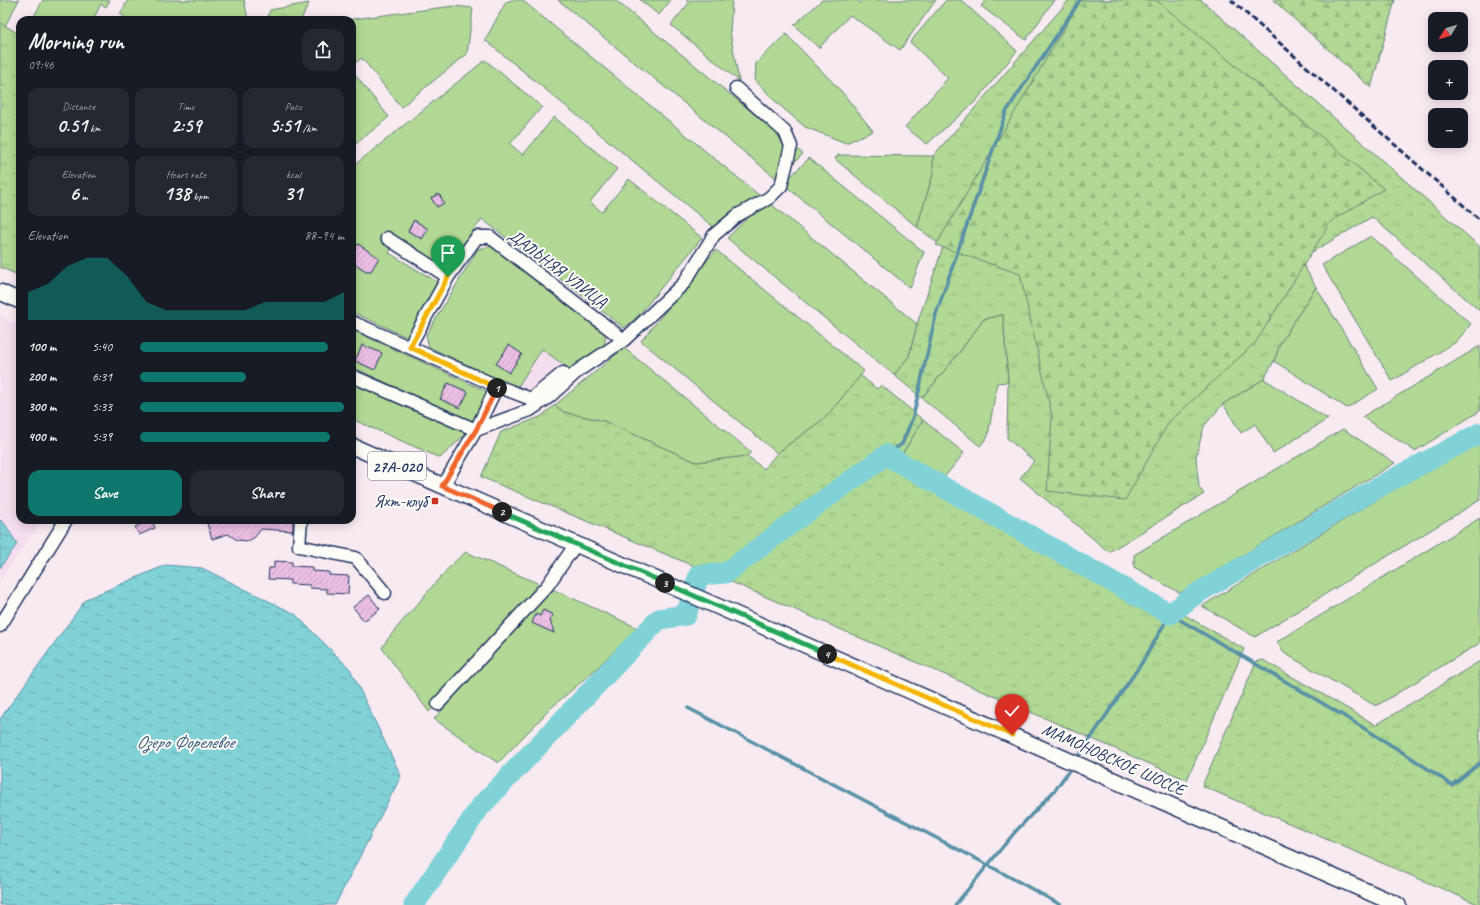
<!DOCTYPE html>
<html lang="en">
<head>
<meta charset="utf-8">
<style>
  :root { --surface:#171b24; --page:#242831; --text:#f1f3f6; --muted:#9ea1a6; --accent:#0f766e }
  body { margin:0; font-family:Caveat,sans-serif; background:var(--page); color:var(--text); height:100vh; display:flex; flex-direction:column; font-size:15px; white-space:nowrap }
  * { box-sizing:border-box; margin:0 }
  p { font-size:13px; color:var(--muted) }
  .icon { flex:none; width:22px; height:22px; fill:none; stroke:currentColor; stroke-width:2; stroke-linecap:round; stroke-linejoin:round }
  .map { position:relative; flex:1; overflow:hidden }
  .details { position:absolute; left:16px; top:16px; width:340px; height:508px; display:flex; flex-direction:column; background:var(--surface); border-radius:12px; box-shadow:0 2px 10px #0003 }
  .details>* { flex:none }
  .needle { width:26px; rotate:232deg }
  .buttons { position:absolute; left:1428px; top:12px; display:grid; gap:8px }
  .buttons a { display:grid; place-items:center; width:40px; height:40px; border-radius:8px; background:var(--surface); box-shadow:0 2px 10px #0003; font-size:20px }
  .pin { position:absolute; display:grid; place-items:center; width:34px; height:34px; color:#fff; margin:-41px -17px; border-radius:50% 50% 50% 0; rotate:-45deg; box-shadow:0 0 4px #0007 }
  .pin .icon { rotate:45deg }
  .km { position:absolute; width:20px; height:20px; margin:-10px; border-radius:50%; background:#222; color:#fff; font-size:11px; line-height:20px; text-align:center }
  .round { display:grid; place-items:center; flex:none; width:42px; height:42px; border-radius:12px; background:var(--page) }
  .overview { display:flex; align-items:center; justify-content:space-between; height:68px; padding:0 12px }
  h1 { font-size:22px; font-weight:800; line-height:30px }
  .figures { display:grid; grid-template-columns:repeat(3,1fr); gap:6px; height:68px; padding:4px 12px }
  .figures div { display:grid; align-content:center; border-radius:10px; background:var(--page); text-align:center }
  .figures b { font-size:20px; font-weight:800 }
  .figures small { font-size:11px; font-weight:400 }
  .figures p { font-size:11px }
  .chart { height:112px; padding:8px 12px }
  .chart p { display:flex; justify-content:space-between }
  .chart svg { width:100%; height:72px; margin-top:4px; fill:var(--accent); opacity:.7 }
  .primary-button { display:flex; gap:8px; margin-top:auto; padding:8px 12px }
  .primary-button a { flex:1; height:46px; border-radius:12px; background:var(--accent); color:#fff; font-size:16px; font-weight:800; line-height:46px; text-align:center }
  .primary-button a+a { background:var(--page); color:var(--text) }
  ul { padding:0 12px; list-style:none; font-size:13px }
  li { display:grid; grid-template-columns:64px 48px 1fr; align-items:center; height:30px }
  li i { height:10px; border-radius:5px; background:var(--accent) }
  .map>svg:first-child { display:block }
  .built { fill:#f4dded }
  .grass { fill:url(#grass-tufts); stroke:#668479 }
  .forest { fill:url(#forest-firs); stroke:#668479 }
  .garden { fill:#b1d894; stroke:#668479 }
  .water { fill:url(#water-ripples); stroke:#5891a7 }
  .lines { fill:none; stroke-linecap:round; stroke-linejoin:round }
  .stream { stroke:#5891a7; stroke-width:3.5 }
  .river { stroke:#81d2d7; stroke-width:21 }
  .building { fill:url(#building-hatch); stroke:#1b2f5e }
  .minor-casing { stroke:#1b2f5e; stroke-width:15 }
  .major-casing { stroke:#1b2f5e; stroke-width:18 }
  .minor { stroke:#fdfcf7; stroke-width:12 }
  .major { stroke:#fdfcf7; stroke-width:15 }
  .rail { stroke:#1b2f5e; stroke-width:3; stroke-dasharray:6 3; stroke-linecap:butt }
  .split-1-casing { stroke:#fff; stroke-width:8 }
  .split-2-casing { stroke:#fff; stroke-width:8 }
  .split-3-casing { stroke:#fff; stroke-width:8 }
  .split-4-casing { stroke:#fff; stroke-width:8 }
  .split-5-casing { stroke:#fff; stroke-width:8 }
  .split-1 { stroke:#f5b400; stroke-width:5 }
  .split-2 { stroke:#f0652b; stroke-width:5 }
  .split-3 { stroke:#22a559; stroke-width:5 }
  .split-4 { stroke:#22a559; stroke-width:5 }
  .split-5 { stroke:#f5b400; stroke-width:5 }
  .poi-dot { fill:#c8321e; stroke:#fdfcf7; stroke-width:1.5 }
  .labels { text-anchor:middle; stroke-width:4; stroke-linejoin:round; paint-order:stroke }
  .shield { fill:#fdfcf7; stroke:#5f6c8c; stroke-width:1 }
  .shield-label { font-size:16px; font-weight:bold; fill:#1b2f5e }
  .street-label { font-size:17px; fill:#1b2f5e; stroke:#fdfcf7 }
  .poi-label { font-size:17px; fill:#1b2f5e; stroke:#fdfcf7; text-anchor:end }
  .water-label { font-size:18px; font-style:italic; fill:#34587c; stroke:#fdfcf7 }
</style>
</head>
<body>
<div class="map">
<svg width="1480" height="905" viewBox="0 0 1480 905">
  <defs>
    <pattern id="grass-tufts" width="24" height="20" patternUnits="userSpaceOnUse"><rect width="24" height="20" fill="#b1d894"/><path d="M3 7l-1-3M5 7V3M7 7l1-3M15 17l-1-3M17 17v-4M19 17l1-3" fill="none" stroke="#98ba82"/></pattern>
    <pattern id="forest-firs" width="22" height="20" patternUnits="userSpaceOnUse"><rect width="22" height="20" fill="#b1d894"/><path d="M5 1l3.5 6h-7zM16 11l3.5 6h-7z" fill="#98ba82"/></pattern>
    <pattern id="water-ripples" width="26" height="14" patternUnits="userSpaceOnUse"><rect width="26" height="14" fill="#81d2d7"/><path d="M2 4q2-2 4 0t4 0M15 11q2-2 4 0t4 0" fill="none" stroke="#69abb2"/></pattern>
    <pattern id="building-hatch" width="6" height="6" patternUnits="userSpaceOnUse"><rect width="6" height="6" fill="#ecbfe4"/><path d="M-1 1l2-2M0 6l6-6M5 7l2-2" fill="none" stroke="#caa4c6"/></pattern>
  </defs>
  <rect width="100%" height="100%" fill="#f8eaf1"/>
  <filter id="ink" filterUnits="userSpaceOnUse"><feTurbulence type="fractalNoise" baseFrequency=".025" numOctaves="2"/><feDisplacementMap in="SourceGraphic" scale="8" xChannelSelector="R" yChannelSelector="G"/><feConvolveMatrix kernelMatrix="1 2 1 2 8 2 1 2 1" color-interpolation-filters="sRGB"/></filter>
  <g filter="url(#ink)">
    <!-- built -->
    <path class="built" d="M0 317 20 325V520H42L0 581Z
      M542 349 564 366 530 394 517 388Z"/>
    <!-- grass -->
    <path class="grass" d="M1069 0H1201L1480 247V311L1372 217 1300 259 1316 287 1281 342 1274 361 1264 379 1223 404 1204 426 1196 457 1199 487 1204 494 1109 552 1020 478 1034 461 1007 438 1008 382 1003 315 984 319 959 353 922 398 894 375 909 356 917 324 943 247 917 227 933 174V156Z
      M309 3 301 20H267L270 10Z
      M0 22 20 35V276L0 267Z
      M860 375 877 389 881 385 923 420 901 456 1106 570 1244 649 1187 780 720 577 481 477 501 432 540 417 555 405 564 412 604 421 696 462 747 456 764 469 777 453 826 417Z
      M1263 660 1376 725 1480 661V905L1202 786 1256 662Z"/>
    <!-- forest -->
    <path class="forest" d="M1081 0H1156L1384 189 1331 221 1256 342 1169 422 1125 500 1047 491 1052 416 1020 274 936 245Z
      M1273 0H1395L1371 88Z"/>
    <!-- garden -->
    <path class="garden" d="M0 0H19L5 26 0 22Z
      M43 0H110L106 7 101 4 93 20H32Z
      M128 0H244L248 19 123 20 125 17 120 14Z
      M512 0H522L760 196 722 234 485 40 506 2Z
      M558 0H615L803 154 777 179Z
      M640 0H671L659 15Z
      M686 0H732L730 32 739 81 671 25 689 3Z
      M822 0H858L860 3 863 0H936L900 50 850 15 819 48 794 25Z
      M946 0H961L1017 51 976 101 927 144 905 127 948 78 910 42Z
      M986 0H1054L1026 40 981 6Z
      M454 6 473 8 467 54 401 107 362 58 352 65V20H345Z
      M786 34 842 92 873 131 846 143 805 127 777 103 755 80 756 63Z
      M485 60 542 107 510 144 523 155 554 117 617 169 590 202 602 212 629 179 702 238 638 316 624 328 482 219 464 243 447 270 396 240 389 253 439 283 407 337 352 312V167Z
      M352 71 389 117 352 147Z
      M838 155 933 156V174L917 227 835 159Z
      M809 158 924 252 910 288 783 184Z
      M766 200 917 324 909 356 894 375 727 238Z
      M1371 236 1471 324 1456 342 1392 381 1322 265Z
      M492 246 605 333V344L572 371 542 349 517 388 429 347 426 335 478 249Z
      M716 250 864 371 826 417 777 453 641 341Z
      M1316 287 1378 389 1347 408 1274 361 1281 342Z
      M1003 315 1008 382 997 383 988 436 980 446 922 398 959 353 984 319Z
      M352 330 486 391 474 423 352 367Z
      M1480 346V411L1415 451 1362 417Z
      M624 348 751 452 747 456 696 462 604 421 564 412 555 405Z
      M1264 379 1328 419 1273 453 1255 424 1241 433 1223 404Z
      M352 382 467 433 440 458 352 419Z
      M923 420 964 453 943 479 901 456Z
      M1343 429 1395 463 1180 593 1134 567V555Z
      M1480 437V500L1276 624 1255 637 1202 606Z
      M1480 518V643L1376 706 1284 653 1277 642Z
      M466 552 544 586 429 712 382 648C389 636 397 628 405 618 426 596 442 571 466 552Z
      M552 589 638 628 595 670 552 707 498 763 434 719Z"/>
    <!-- water -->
    <path class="water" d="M0 520 5 524 17 544 0 568Z
      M166 565 202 568 295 614 350 669 401 776 335 905H0V719L86 599Z"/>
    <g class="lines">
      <!-- stream -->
      <path class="stream" d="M886 455 902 444 913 417 936 314 1006 112 1080 0
        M688 708 988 865 1061 905
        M1080 754 1145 658 1170 614C1265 670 1361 723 1452 785L1480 763
        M955 905 1015 832 1055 790 1068 772"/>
      <!-- river -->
      <path class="river" d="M414 905 480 807 659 619 686 615 699 575 726 573 792 523 886 455 1170 614 1196 594 1384 484 1480 433"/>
    </g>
    <!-- building -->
    <path class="building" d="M439 194 444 203 437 207 431 198Z
      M414 220 428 229 422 239 408 231Z
      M358 244 379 258 371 271H366L352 262V254Z
      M362 345 382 353 375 370 355 361Z
      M509 345 522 354 509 373 496 364Z
      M448 383 468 392 460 408 440 399Z
      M141 520H152L155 528 139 535 135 527 143 523Z
      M206 520H293V531L261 529 255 537 248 541 237 540 228 534 212 539Z
      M274 561 292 562V566L312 567V571L329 572V575L349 576 348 594 327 593V589L310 588V585L290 584V580L268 579 269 568H274Z
      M369 595 380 609 364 621 353 607Z
      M543 610 553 615 550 620 554 633 532 623 536 614 540 616Z"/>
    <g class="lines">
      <!-- minor casing -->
      <g class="minor-casing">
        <path id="minor" d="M387 238 448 277
          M352 322 497 386 531 399 563 373
          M409 347 448 277 477 237H490L624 340
          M352 376 476 430 530 410 549 397 579 370 624 340 684 283 714 235 738 215 769 198 781 186 791 146 785 132 736 88
          M443 486 476 430 497 386
          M301 520 299 546 356 558 385 593
          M0 626 66 520
          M438 704 547 586 576 544"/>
      </g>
      <!-- major casing -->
      <g class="major-casing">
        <path id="major" d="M0 292 20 301
          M352 446 1398 905"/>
      </g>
      <!-- minor -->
      <use href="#minor" class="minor"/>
      <!-- major -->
      <use href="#major" class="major"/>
      <!-- rail -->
      <path class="rail" d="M1231 0 1480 220"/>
    </g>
  </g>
  <g class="lines" filter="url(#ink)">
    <!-- split-1 casing -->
    <g class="split-1-casing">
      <path id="split-1" d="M448 277 410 347 497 388"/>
    </g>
    <!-- split-2 casing -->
    <g class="split-2-casing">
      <path id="split-2" d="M497 388 476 430 442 486 502 512"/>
    </g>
    <!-- split-3 casing -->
    <g class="split-3-casing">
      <path id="split-3" d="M502 512 665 583"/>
    </g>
    <!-- split-4 casing -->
    <g class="split-4-casing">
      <path id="split-4" d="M665 583 827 654"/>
    </g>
    <!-- split-5 casing -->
    <g class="split-5-casing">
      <path id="split-5" d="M827 654 1012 735"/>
    </g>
    <!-- split-1 -->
    <use href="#split-1" class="split-1"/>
    <!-- split-2 -->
    <use href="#split-2" class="split-2"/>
    <!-- split-3 -->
    <use href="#split-3" class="split-3"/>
    <!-- split-4 -->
    <use href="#split-4" class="split-4"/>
    <!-- split-5 -->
    <use href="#split-5" class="split-5"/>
  </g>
  <!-- markers -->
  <rect class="poi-dot" x="431" y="497" width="8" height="8" rx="2"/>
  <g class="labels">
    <!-- shield labels -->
    <rect class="shield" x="368" y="452" width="58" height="28" rx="3"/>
    <g class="shield-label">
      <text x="397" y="472">27А-020</text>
    </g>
    <!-- street labels -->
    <g class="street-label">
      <text transform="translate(558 268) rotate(37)" y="6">ДАЛЬНЯЯ УЛИЦА</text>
      <text transform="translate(1114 759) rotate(24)" y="6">МАМОНОВСКОЕ ШОССЕ</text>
    </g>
    <!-- poi labels -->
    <g class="poi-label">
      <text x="427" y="507">Яхт-клуб</text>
    </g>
    <!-- water labels -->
    <g class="water-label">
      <text x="185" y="748">Озеро Форелевое</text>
    </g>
  </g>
</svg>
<div class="buttons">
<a><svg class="needle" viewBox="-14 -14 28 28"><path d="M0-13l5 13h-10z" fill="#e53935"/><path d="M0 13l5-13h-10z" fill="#9ea1a6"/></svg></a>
<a>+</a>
<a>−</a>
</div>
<div class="pin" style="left:448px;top:277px;background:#1e9e55"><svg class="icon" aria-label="arrive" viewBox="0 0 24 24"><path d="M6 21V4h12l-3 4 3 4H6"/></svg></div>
<div class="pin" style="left:1012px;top:735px;background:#d93025"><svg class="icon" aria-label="check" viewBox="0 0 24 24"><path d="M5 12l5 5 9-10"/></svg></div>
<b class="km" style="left:497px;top:388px">1</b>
<b class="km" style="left:502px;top:512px">2</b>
<b class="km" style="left:665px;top:583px">3</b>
<b class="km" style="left:827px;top:654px">4</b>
<section class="details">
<div class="overview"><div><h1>Morning run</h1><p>09:46</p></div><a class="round"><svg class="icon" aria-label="share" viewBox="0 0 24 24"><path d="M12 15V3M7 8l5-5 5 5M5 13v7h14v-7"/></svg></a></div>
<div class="figures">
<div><p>Distance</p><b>0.51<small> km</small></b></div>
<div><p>Time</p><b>2:59</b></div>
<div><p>Pace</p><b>5:51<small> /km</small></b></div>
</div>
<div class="figures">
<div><p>Elevation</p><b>6<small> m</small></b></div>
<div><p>Heart rate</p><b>138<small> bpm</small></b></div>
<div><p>kcal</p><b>31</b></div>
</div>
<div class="chart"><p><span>Elevation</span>88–94 m</p>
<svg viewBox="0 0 160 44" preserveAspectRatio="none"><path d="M0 44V27L10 22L20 11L30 6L40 6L50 17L60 33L70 38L80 38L90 38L100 38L110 38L120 33L130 33L140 33L150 33L160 27V44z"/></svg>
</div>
<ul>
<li><b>100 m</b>5:40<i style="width:92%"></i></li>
<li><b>200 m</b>6:31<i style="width:52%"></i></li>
<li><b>300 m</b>5:33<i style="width:100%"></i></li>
<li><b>400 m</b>5:39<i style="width:93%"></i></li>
</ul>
<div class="primary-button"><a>Save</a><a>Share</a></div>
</section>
</div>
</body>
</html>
